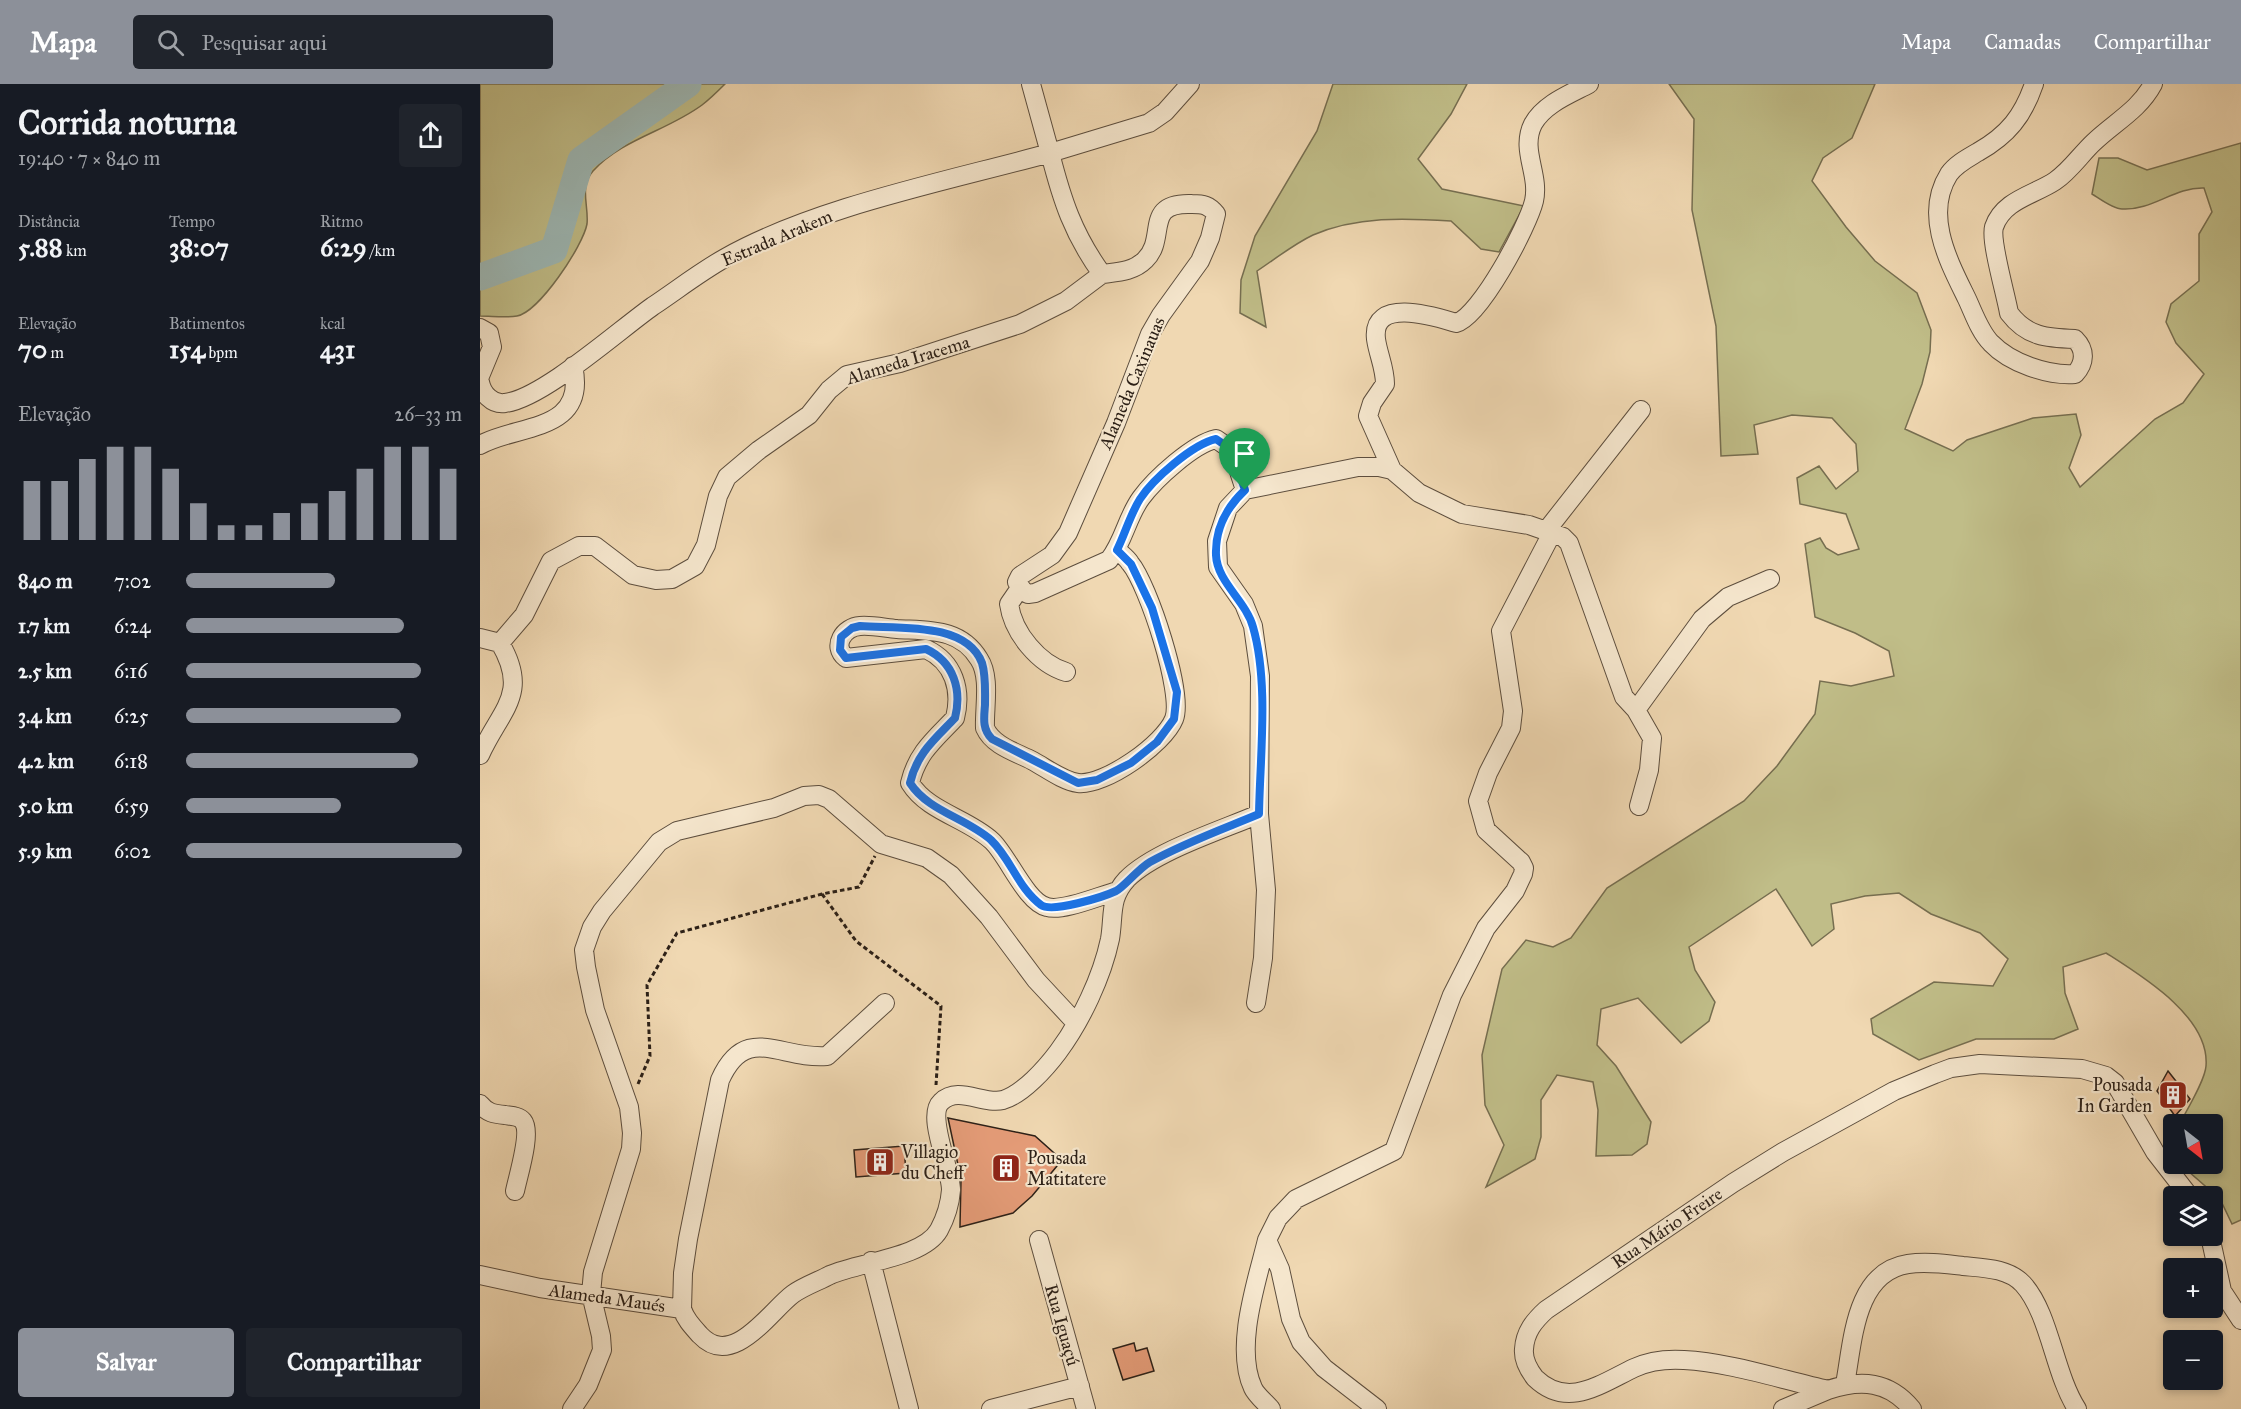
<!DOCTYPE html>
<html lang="pt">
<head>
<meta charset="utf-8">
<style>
  :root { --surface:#171b24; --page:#20242c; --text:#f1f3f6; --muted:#9ea1a6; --accent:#8c9099 }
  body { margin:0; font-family:"IM FELL Great Primer",serif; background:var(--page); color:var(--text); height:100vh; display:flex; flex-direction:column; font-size:22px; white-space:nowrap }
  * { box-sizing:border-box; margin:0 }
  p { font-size:20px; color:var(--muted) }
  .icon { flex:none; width:33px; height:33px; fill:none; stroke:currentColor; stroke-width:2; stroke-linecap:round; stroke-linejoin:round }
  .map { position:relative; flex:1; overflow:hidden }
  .details { display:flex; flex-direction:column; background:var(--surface); width:480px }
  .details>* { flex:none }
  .needle { width:39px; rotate:149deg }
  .fabs { position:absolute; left:1683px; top:1030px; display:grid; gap:12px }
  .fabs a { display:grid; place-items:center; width:60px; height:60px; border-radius:6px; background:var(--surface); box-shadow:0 3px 9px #0003; font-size:30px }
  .pin { position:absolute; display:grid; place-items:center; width:51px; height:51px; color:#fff; margin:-62px -26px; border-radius:50% 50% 50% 0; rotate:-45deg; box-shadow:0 0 6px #0007 }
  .pin .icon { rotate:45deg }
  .round { display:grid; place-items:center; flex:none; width:63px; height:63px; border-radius:6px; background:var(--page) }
  .summary { display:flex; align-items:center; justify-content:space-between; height:102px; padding:0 18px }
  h1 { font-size:33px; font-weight:700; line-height:45px }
  .stats { display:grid; grid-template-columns:repeat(3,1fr); gap:9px; height:102px; padding:6px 18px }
  .stats div { display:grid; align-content:center }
  .stats b { font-size:26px; font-weight:700 }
  .stats small { font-size:16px; font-weight:400 }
  .stats p { font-size:16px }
  .chart { height:168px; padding:12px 18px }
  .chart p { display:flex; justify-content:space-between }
  .chart svg { width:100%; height:108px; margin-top:6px; stroke:var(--accent); stroke-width:6 }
  .cta { display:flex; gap:12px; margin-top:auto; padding:12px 18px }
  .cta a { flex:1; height:69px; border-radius:6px; background:var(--accent); color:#fff; font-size:24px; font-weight:700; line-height:69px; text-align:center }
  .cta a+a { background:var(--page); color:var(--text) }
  ul { padding:0 18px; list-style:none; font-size:20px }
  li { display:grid; grid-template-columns:96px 72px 1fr; align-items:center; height:45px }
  li i { height:15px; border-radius:8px; background:var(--accent) }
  header { display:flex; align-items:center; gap:36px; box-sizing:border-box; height:84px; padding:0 30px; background:var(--accent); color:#fff }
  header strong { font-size:28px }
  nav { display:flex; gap:33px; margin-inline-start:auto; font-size:21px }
  .search { width:420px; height:54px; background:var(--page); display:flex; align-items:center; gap:15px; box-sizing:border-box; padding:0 21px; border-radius:6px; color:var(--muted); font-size:22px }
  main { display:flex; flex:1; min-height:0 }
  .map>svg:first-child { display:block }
  .green { fill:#c0bd88; stroke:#766e50; stroke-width:1.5 }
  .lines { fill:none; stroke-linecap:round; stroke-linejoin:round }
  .river { stroke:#9db8b5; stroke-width:27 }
  .building { fill:#e59c78; stroke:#2c2017; stroke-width:1.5 }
  .minor-casing { stroke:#5d4e3e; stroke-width:20 }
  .path { stroke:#2c2017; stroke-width:3; stroke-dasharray:4.5 3; stroke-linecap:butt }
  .minor { stroke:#f5e6cd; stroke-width:18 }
  .route-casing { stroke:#fff; stroke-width:12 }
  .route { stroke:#1a73e8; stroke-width:8 }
  .labels { text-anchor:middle; stroke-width:4.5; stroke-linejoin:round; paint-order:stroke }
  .street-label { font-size:18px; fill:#2c2017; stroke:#f5e6cd }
  .poi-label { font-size:18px; fill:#2c2017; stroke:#f5e6cd; text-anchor:start }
</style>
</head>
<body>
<header>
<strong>Mapa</strong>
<div class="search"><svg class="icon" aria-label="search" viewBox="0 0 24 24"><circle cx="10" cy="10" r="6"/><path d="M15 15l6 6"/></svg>Pesquisar aqui</div>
<nav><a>Mapa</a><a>Camadas</a><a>Compartilhar</a></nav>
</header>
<main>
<section class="details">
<div class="summary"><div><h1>Corrida noturna</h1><p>19:40 · 7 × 840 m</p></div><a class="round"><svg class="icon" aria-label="share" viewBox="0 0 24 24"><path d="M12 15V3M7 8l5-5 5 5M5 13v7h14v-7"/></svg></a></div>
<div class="stats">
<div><p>Distância</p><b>5.88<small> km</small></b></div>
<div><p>Tempo</p><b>38:07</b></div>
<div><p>Ritmo</p><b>6:29<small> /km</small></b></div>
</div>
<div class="stats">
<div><p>Elevação</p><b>70<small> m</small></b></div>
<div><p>Batimentos</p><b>154<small> bpm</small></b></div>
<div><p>kcal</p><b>431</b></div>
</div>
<div class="chart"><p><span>Elevação</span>26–33 m</p>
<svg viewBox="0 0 160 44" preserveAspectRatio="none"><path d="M5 44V20M15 44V20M25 44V11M35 44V6M45 44V6M55 44V15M65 44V29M75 44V38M85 44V38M95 44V33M105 44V29M115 44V24M125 44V15M135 44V6M145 44V6M155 44V15"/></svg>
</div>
<ul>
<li><b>840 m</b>7:02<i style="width:54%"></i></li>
<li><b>1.7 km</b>6:24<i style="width:79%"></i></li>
<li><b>2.5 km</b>6:16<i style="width:85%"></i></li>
<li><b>3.4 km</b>6:25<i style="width:78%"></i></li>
<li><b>4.2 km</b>6:18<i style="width:84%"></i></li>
<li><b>5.0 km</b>6:59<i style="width:56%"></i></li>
<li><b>5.9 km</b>6:02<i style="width:100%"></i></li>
</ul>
<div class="cta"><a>Salvar</a><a>Compartilhar</a></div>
</section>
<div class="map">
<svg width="1761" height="1325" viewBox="0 0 1761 1325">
  <rect width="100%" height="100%" fill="#f0d8b2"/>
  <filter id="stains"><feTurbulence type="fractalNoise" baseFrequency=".00333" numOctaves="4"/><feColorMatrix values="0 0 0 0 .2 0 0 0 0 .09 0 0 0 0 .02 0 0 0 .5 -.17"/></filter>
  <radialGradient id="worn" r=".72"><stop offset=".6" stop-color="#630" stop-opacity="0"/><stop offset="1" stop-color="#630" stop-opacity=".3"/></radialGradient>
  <!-- green -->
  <path class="green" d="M0 0H245C238 7 230 15 222 21 187 47 142 55 113 87 99 103 109 122 107 140 103 162 59 228 37 232 25 234 12 232 0 232Z
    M853 0H987L971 30 938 75 962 105 1044 122 1019 168 1001 165 971 137C925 134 877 132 833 151 814 160 795 175 777 187L786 243 760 229 761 196 775 152 837 47Z
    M1189 0H1395L1372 54 1343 74 1332 97 1366 143 1395 177 1437 209 1451 246 1450 268 1442 300 1425 345 1473 367 1487 356 1553 334 1596 330 1601 351 1589 384 1600 403 1675 335 1703 319 1724 290 1696 259 1686 238 1691 220 1719 197V150L1732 128 1724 104C1694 103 1672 127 1642 125 1633 125 1620 115 1612 110L1619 74H1638L1667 86 1761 59V1136L1752 1140 1740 1115 1700 1080H1732V1041H1699C1706 1027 1725 997 1726 982 1730 933 1662 892 1626 869L1583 883 1585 909 1598 945 1574 955H1496L1439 976 1393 950 1391 935 1454 898 1513 902 1528 875 1500 849 1451 830 1419 809 1385 812 1351 820 1354 845 1332 862 1296 805 1209 863 1215 886 1235 918 1229 937 1201 959 1158 914 1121 925 1117 961 1136 982 1171 1038 1167 1060 1152 1071 1116 1072 1118 1026 1113 998 1077 991 1061 1016V1053L1055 1075 1006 1103 1024 1061 1005 1021 1002 971 1022 885 1046 856 1073 863 1091 854 1127 804 1264 717 1297 682 1335 630 1340 597 1371 602 1414 592 1409 567 1375 549 1335 533 1325 460 1340 454 1346 464 1358 471 1379 465 1366 430 1320 420 1317 394 1339 382 1356 405 1378 387 1376 360 1352 334 1312 331 1274 341 1278 370 1241 372 1236 242 1212 126 1214 35Z"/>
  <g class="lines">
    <!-- river -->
    <path class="river" d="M0 193 74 166 101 76 208 0"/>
  </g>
  <!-- building -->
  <path class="building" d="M1688 987 1710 1015 1695 1032 1677 1007Z
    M468 1034 555 1052 582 1076 552 1112 533 1129 480 1143 481 1095Z
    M424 1062 426 1089 376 1093 374 1066Z
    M654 1259 656 1267 667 1264 674 1287 643 1296 633 1265Z"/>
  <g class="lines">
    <!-- minor casing -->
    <g class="minor-casing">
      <path id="minor" d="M710 0 685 28 669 39 570 69C582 116 593 150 622 190 637 188 653 188 665 176 688 154 662 118 712 120 723 120 729 121 736 130L730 154 720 177 681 231 670 250 636 339 588 449 572 471 540 492 537 498 544 508 548 510 555 509 629 476C644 457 647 433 661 414 675 395 713 360 736 355L752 366 765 406
        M1554 0C1543 32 1528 51 1498 68 1488 74 1476 80 1469 90 1443 131 1469 178 1487 215 1494 230 1500 248 1511 259 1530 279 1568 292 1595 290 1605 279 1606 266 1595 255 1567 254 1547 253 1529 229 1526 211 1510 157 1514 143 1523 116 1554 111 1575 97 1590 87 1601 70 1614 58 1635 38 1659 26 1673 0
        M0 244 9 249 12 263 0 292
        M0 298C2 309 12 321 25 319 62 315 139 246 173 222 197 206 220 188 245 174 335 123 468 97 570 69L551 0
        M0 361C37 340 108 349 93 282
        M912 386 888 332 892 319 905 300C905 284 898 270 896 255 891 212 956 233 976 239 1000 233 1048 142 1054 117 1060 90 1040 66 1053 40 1064 20 1090 10 1109 0
        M1066 447 1161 326
        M1072 449 1083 453 1089 459 1144 613 1156 626
        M637 466C641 470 647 474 650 479 668 500 704 610 694 635 684 660 625 702 598 699 583 697 566 684 553 677 536 668 513 662 505 644 504 624 511 593 499 575 480 544 450 547 417 545 405 544 392 541 380 542 364 543 351 562 366 574L446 565C474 578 482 606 475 634 455 655 437 669 430 699 448 728 487 734 512 757 528 772 546 818 567 823 583 828 621 811 638 807
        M540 504 529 520C533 549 559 580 586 588
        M0 554 20 559C50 610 21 625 0 671
        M20 559 44 531 71 477 99 462H115L153 491 176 496 192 495 215 482 226 461 238 412 247 393 279 366 329 331 349 306 367 291 420 279 540 240 586 217 622 190
        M1159 722 1169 686 1172 654 1156 626 1222 535 1248 513 1290 495
        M776 919 783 874 786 806 779 730 780 592 773 542 764 520 738 483 737 457 748 424 765 406 878 383H899L912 386 939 409 982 430 1049 441 1072 449 1021 547 1033 627 1031 644 1008 689 998 717 1006 746 1041 778 1044 784 1043 790 1035 807 1006 844 972 911 914 1067 816 1115 798 1134 787 1156C777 1197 754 1263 773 1304 776 1311 786 1319 791 1325
        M0 1020C7 1029 14 1030 25 1031 31 1032 39 1032 43 1037 52 1048 38 1092 35 1107
        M1730 1152 1742 1207 1761 1236
        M559 1156 606 1325
        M787 1156 800 1185 811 1235 821 1258 844 1284 897 1325
        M391 1177 429 1325
        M0 1191 60 1204 202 1225C206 1236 212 1242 220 1251 253 1286 290 1227 313 1210 324 1202 339 1197 350 1191 379 1178 443 1174 459 1146 466 1133 470 1120 471 1106 471 1084 446 1032 461 1018 478 1001 503 1021 523 1016 543 1010 566 984 578 968 601 937 622 893 630 855 634 832 629 814 647 795 675 767 742 746 779 730
        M202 1225 203 1189 208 1155 240 996C266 938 300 976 347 972L405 919
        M1365 1300C1373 1259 1374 1188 1428 1180 1446 1177 1466 1180 1483 1182 1504 1184 1528 1184 1543 1200 1570 1230 1574 1289 1597 1325
        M92 1325 108 1301 122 1266 121 1252 111 1210 113 1188 151 1065 152 1049 149 1023 115 926 106 883 104 866 112 843 122 827 179 758 197 747 294 724 324 712 339 711 349 715 401 760 447 774 471 791 509 833 556 896 596 939
        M511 1325 600 1302
        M1303 1325 1348 1306
        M1432 1325C1409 1297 1381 1295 1348 1306 1303 1296 1248 1278 1204 1276 1188 1275 1169 1277 1154 1284 1119 1301 1087 1325 1055 1294 1048 1285 1043 1275 1044 1265 1045 1248 1054 1237 1066 1226L1253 1099 1303 1068 1414 1007 1455 990 1471 984 1500 980 1602 985 1626 992 1635 999 1675 1068 1710 1113"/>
    </g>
    <!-- path -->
    <path class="path" d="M342 810 376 857 461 922 456 1001
      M158 1000 170 972 167 901 197 849 342 810 379 803 395 772"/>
    <!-- minor -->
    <use href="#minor" class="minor"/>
  </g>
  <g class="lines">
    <!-- route casing -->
    <g class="route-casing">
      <path id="route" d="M736 355 752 366 765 406C747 423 735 445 736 471 737 498 766 517 773 543 789 598 780 672 779 730 743 745 704 759 670 778 658 785 643 804 636 807 623 813 572 829 561 821 538 804 531 775 511 756 486 734 448 727 430 699 437 669 455 655 475 634 482 606 474 578 446 565L366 574 360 566 361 553 372 544 380 542C416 545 486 537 502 579 506 592 505 608 505 621 504 634 502 645 512 655L598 699 617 696 651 679 677 658 694 635 697 608 672 524 651 480 637 466C645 450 650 431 660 415 673 395 713 360 736 355Z"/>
    </g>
    <!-- route -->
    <use href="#route" class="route"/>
  </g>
  <!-- icons -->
  <defs>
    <g id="building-square" transform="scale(1.5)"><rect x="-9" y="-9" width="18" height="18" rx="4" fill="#8f2418" stroke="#f5e6cd"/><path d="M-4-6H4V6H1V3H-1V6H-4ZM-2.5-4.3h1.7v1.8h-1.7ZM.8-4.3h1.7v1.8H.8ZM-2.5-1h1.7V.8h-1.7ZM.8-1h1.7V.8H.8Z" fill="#fff"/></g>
  </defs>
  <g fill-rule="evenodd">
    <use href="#building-square" x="1693" y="1011"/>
    <use href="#building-square" x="400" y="1078"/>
    <use href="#building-square" x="526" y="1084"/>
  </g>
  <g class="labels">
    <!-- street labels -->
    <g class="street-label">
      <text transform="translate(297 154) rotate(-23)" y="6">Estrada Arakem</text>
      <text transform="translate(428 276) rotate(-17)" y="6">Alameda Iracema</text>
      <text transform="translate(652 299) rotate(-67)" y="6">Alameda Caxinauas</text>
      <text transform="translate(1187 1144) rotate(-34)" y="6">Rua Mário Freire</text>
      <text transform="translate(127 1214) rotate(8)" y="6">Alameda Maués</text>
      <text transform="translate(582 1241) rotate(74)" y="6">Rua Iguaçú</text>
    </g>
    <!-- poi labels -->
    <g class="poi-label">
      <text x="1672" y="1007" text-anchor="end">Pousada<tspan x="1672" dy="21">In Garden</tspan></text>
      <text x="421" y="1074">Villagio<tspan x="421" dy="21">du Cheff</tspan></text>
      <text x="547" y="1080">Pousada<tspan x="547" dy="21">Matitatere</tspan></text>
    </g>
  </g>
  <rect width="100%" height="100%" filter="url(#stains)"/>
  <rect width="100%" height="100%" fill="url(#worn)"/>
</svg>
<div class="fabs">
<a><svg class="needle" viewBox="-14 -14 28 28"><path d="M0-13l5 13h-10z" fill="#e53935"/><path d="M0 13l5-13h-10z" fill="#9ea1a6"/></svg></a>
<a><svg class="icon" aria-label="layers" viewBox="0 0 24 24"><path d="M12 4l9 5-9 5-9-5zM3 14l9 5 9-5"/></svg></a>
<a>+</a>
<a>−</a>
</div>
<div class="pin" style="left:765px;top:406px;background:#1e9e55"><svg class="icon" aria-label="arrive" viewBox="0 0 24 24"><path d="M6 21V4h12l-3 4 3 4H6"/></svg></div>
</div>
</main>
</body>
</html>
